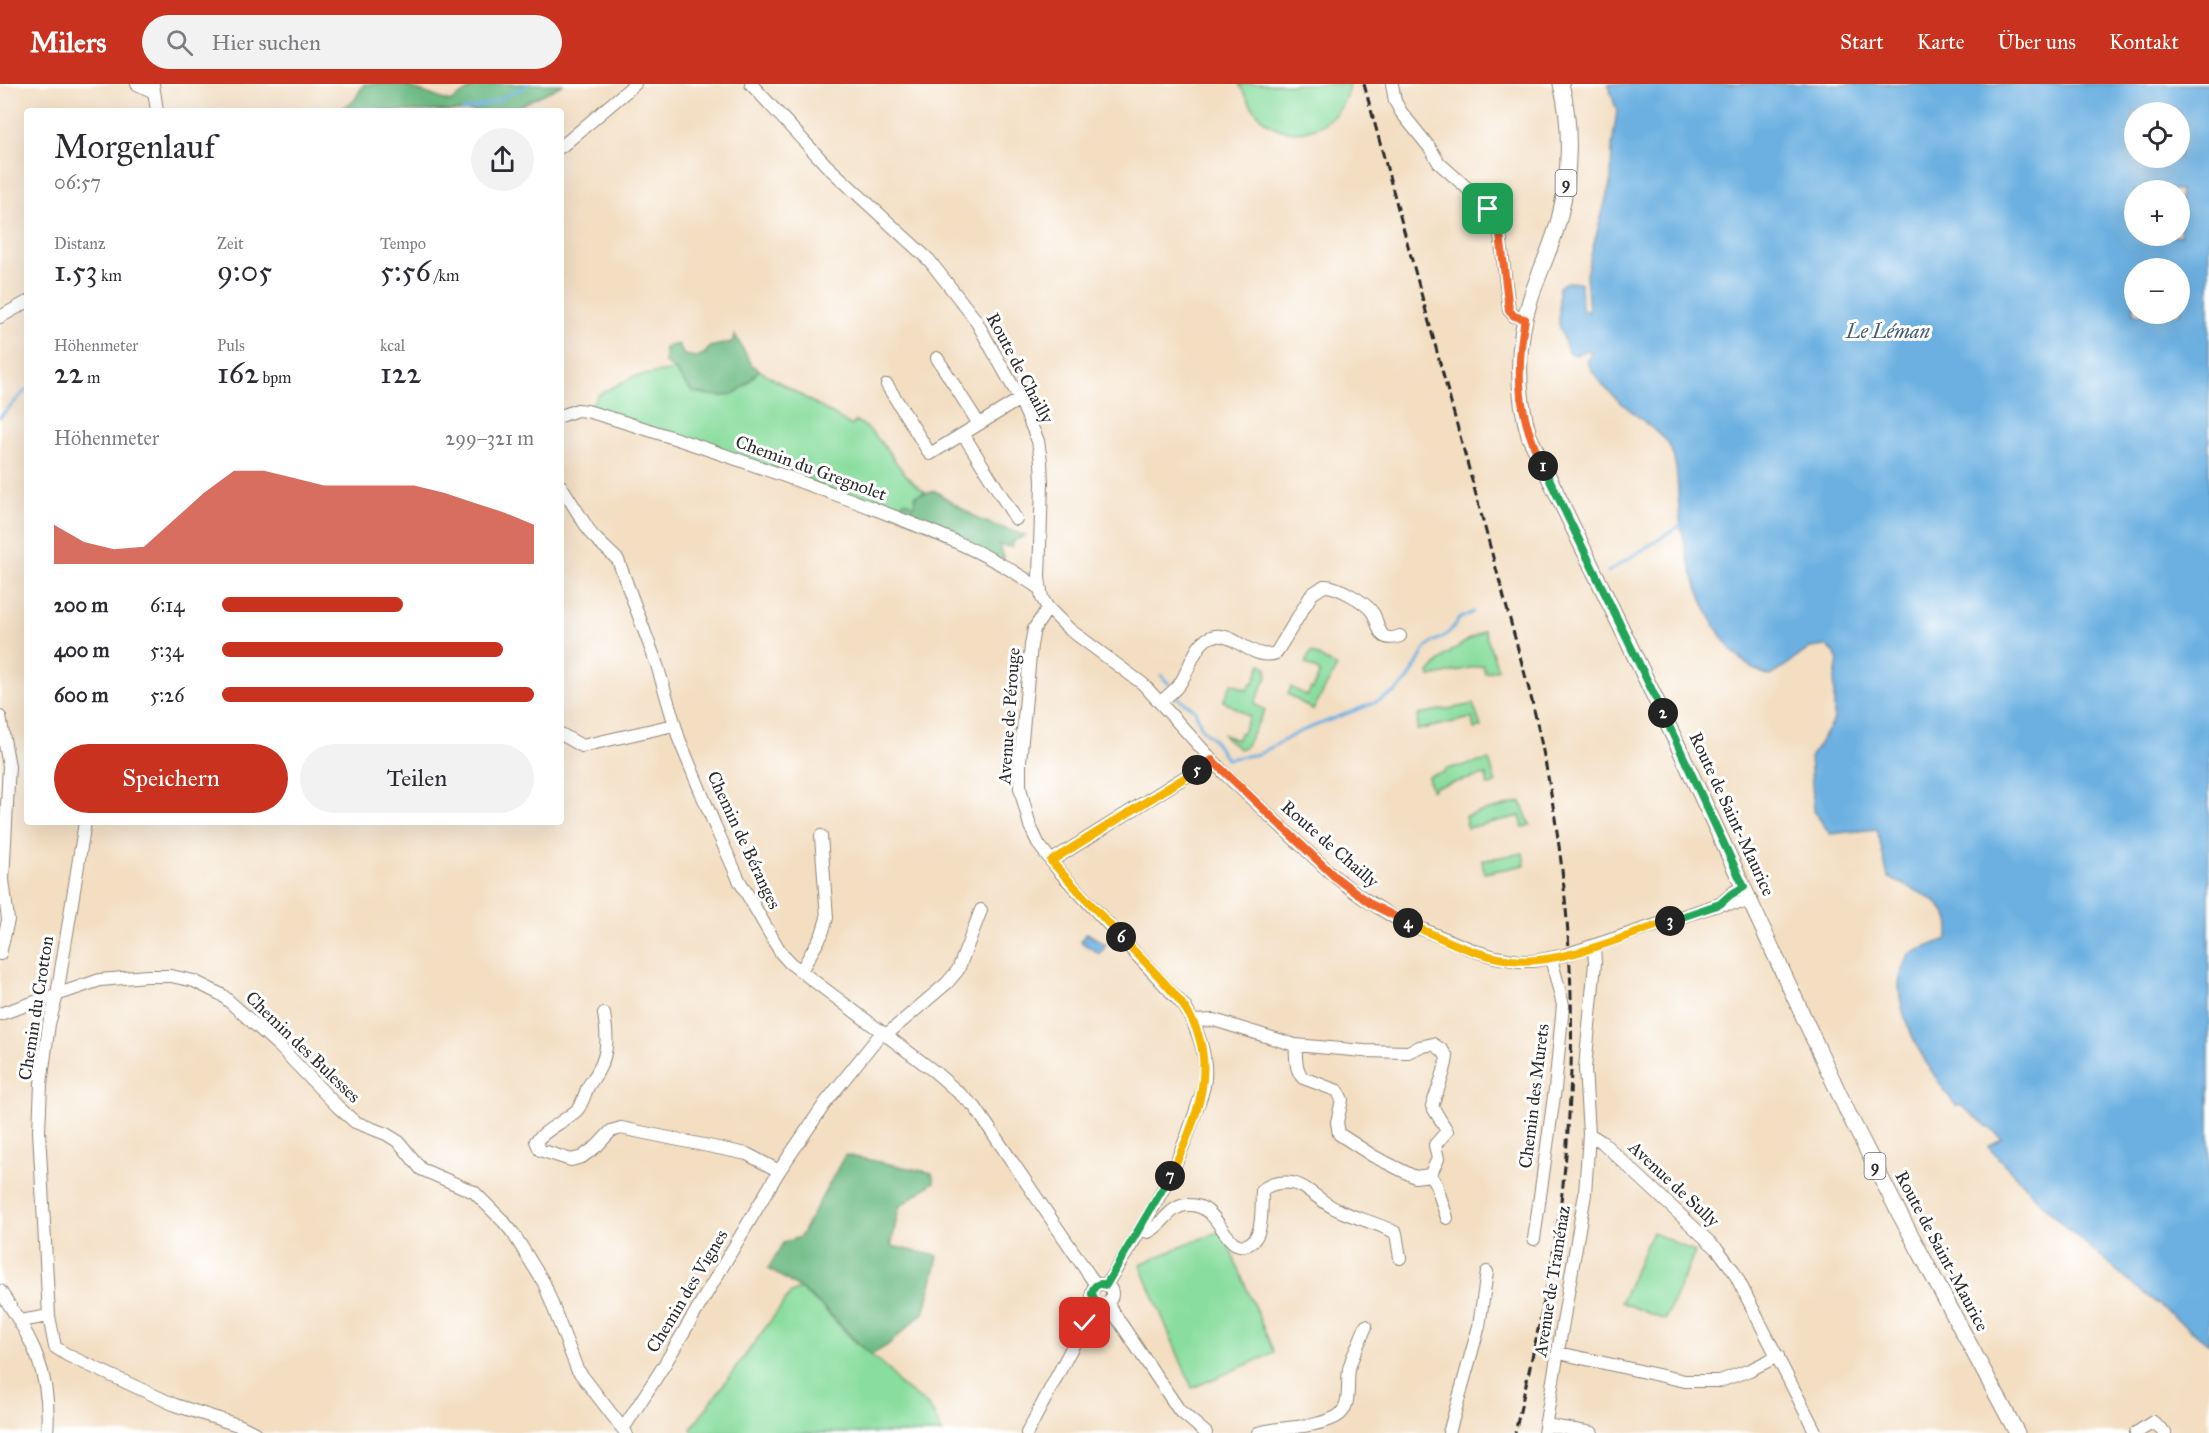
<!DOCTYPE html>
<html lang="de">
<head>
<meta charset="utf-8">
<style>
  :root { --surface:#fff; --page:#f2f2f3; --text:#2b2b33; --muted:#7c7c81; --accent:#c8321e }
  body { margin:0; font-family:"IM FELL Great Primer",serif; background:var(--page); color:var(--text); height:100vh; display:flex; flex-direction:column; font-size:22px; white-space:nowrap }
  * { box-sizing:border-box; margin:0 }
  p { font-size:20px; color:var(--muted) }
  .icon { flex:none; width:33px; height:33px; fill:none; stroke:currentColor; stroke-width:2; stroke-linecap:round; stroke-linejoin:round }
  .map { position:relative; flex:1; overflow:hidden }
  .panel { position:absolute; left:24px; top:24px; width:540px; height:717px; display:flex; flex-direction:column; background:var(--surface); border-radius:6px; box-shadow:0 6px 24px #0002 }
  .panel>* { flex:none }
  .tools { position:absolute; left:2124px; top:18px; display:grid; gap:12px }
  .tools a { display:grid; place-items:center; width:66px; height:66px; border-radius:50%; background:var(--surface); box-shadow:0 6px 24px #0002; font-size:30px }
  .pin { position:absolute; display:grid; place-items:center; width:51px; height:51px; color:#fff; margin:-26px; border-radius:12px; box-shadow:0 3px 9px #0006 }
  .km { position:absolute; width:30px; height:30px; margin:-15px; border-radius:50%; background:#222; color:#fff; font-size:16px; line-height:30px; text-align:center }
  .round { display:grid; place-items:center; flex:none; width:63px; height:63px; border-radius:32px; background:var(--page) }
  .head { display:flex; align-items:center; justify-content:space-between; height:102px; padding:0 30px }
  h1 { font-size:33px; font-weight:600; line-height:45px }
  .stats { display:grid; grid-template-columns:repeat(3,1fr); gap:9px; height:102px; padding:6px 30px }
  .stats div { display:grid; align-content:center }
  .stats b { font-size:30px; font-weight:600 }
  .stats small { font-size:16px; font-weight:400 }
  .stats p { font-size:16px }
  .chart { height:168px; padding:12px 30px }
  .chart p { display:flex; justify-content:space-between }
  .chart svg { width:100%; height:108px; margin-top:6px; fill:var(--accent); opacity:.7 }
  .primary-button { display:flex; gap:12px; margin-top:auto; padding:12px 30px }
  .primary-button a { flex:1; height:69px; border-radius:36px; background:var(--accent); color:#fff; font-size:24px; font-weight:600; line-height:69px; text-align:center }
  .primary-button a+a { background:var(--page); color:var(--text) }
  ul { padding:0 30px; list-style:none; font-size:20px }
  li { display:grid; grid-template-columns:96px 72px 1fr; align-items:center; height:45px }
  li i { height:15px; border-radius:8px; background:var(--accent) }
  header { display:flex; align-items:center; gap:36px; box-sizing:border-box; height:84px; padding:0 30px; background:var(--accent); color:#fff }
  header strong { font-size:28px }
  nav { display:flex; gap:33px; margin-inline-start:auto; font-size:21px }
  .search { width:420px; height:54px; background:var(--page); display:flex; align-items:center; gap:15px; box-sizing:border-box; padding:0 21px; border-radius:33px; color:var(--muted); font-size:22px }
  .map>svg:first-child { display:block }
  .green { fill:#89dd9e; stroke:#5a8464; stroke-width:1.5 }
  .forest { fill:#6ebc85; stroke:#4c7458; stroke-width:1.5 }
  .water { fill:#6cb0e1; stroke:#4c6e86; stroke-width:1.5; fill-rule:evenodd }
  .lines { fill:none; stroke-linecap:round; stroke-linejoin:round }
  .stream { stroke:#6cb0e1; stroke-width:3 }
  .minor-casing { stroke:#8f8476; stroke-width:14 }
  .major-casing { stroke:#8f8476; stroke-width:17 }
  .minor { stroke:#fff; stroke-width:12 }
  .major { stroke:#fff; stroke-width:15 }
  .rail { stroke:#2b2b2b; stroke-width:3; stroke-dasharray:9 4.5; stroke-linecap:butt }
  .split-1-casing { stroke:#fff; stroke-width:12 }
  .split-2-casing { stroke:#fff; stroke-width:12 }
  .split-3-casing { stroke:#fff; stroke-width:12 }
  .split-4-casing { stroke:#fff; stroke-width:12 }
  .split-5-casing { stroke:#fff; stroke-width:12 }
  .split-6-casing { stroke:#fff; stroke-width:12 }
  .split-7-casing { stroke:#fff; stroke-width:12 }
  .split-8-casing { stroke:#fff; stroke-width:12 }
  .split-1 { stroke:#f0652b; stroke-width:8 }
  .split-2 { stroke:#22a559; stroke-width:8 }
  .split-3 { stroke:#22a559; stroke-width:8 }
  .split-4 { stroke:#f5b400; stroke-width:8 }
  .split-5 { stroke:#f0652b; stroke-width:8 }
  .split-6 { stroke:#f5b400; stroke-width:8 }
  .split-7 { stroke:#f5b400; stroke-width:8 }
  .split-8 { stroke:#22a559; stroke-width:8 }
  .labels { text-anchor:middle; stroke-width:6; stroke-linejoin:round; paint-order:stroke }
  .shield { fill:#fff; stroke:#6b6b6b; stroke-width:1.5 }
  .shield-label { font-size:16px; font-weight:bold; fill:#2b2b2b }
  .street-label { font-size:18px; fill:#2b2b2b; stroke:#fff }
  .water-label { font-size:20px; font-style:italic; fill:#456074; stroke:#fff }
</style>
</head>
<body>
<header>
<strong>Milers</strong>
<div class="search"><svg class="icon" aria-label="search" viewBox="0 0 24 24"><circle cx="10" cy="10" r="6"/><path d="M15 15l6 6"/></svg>Hier suchen</div>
<nav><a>Start</a><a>Karte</a><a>Über uns</a><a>Kontakt</a></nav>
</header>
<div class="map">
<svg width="2209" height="1349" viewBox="0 0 2209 1349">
  <rect width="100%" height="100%" fill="#fff"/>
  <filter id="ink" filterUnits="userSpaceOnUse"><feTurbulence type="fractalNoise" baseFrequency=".0167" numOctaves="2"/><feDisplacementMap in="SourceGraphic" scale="12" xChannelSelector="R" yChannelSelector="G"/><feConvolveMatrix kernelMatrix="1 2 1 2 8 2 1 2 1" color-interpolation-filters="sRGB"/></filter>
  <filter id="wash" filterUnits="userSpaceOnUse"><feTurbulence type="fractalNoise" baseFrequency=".008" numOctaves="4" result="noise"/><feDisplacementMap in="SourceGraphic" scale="24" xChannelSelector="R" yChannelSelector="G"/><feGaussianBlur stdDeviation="1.35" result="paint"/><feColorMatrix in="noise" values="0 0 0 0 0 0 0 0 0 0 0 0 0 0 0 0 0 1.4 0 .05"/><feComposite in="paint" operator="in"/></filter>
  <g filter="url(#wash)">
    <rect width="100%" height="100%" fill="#f3dec2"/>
    <!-- green -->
    <path class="green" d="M1239 0H1349C1345 37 1302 61 1269 40 1255 31 1247 14 1239 0Z
      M674 286 692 308 746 301 759 286 852 342 856 337C887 353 896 390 926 408L922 409 913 423 894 429 587 327 598 311 632 293Z
      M1484 546 1498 585 1485 589 1483 581 1430 593 1429 589 1446 570 1450 569 1451 567Z
      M1311 568 1337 583 1313 626 1288 610 1291 603 1307 612 1311 604 1313 605 1320 588 1305 579Z
      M1261 580 1267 584V593L1254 620 1265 626 1245 663 1239 665 1222 650 1237 656 1241 648 1243 649 1249 632 1223 617 1232 599 1247 606 1251 599 1253 600Z
      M1473 620 1481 643 1474 645 1472 634 1417 646 1418 632 1421 630C1439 625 1455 625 1473 620Z
      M1489 676 1496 700 1488 702 1486 691 1434 703V706H1431L1428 692 1445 688V685Z
      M1521 718 1530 741 1523 743 1520 732 1467 744 1465 732Z
      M1523 769 1525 781 1484 789 1482 776Z
      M1222 1146 1274 1269 1192 1304 1140 1180Z
      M1652 1148 1695 1168 1665 1236 1621 1218Z
      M800 1205 824 1225 854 1257 889 1286 900 1301 924 1318 933 1329 942 1349H693L691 1345 791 1209Z"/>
    <!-- forest -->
    <path class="forest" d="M364 0H401L450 18 478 0H564L509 27H337L354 17Z
      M735 251 752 281 759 286C734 316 728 315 692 308L675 286 665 279V263L678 260 684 271 696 273 704 270 710 263 732 258Z
      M935 407 980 436 1026 452 1015 456 1011 463 999 461 1004 473 999 477 894 429 897 423 906 417 913 423 916 411Z
      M845 1071 932 1089 934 1098 899 1123 891 1162 938 1172 925 1227 888 1261 871 1271C854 1257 841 1240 825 1225 807 1209 789 1196 768 1185L783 1159 800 1153Z"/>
    <!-- water -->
    <path class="water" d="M1608 0H2209V1260L2132 1200 2058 1136 1988 1063 2002 1054 1960 1021 1956 1022C1931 989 1900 943 1899 901 1899 891 1906 879 1909 870L1947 855C1948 851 1950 845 1950 841 1946 815 1909 804 1888 793L1877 745 1830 750 1814 727 1810 674 1834 636V599L1838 577 1834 568 1826 562 1810 564 1771 592C1716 578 1690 491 1681 442 1676 415 1681 386 1669 361 1666 354 1655 347 1649 342 1627 322 1599 305 1587 277L1592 268 1587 266 1576 271 1568 268 1559 241V203L1566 198 1581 199 1582 226 1589 228 1586 190 1611 96 1612 62 1617 27ZM2134 28H2180V74H2134ZM2134 106H2180V152H2134ZM2134 184H2180V230H2134Z
      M1087 849 1106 861 1100 870 1081 858Z"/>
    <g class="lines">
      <!-- stream -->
      <path class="stream" d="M462 27 497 17 529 0
        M0 333 27 305
        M1608 488 1681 441
        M1161 591 1169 600
        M1178 614 1195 626 1202 645 1213 655 1226 675 1259 670 1299 648 1374 619 1394 609 1408 596 1425 565 1433 558 1448 550 1459 535 1473 528"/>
    </g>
  </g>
  <g filter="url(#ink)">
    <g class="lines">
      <!-- minor casing -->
      <g class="minor-casing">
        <path id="minor" d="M137 0 154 8
          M153 0 157 27
          M751 0 827 82 929 176 975 235 1020 315 1038 357 1041 377 1042 399 1039 494 1042 514 1048 524 1069 545 1143 600 1225 690 1334 792 1360 812 1395 834 1475 867 1495 873 1519 877H1534L1565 871 1720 820 1741 819 1751 817
          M1392 0 1395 17 1401 28 1430 64 1439 79 1485 120 1496 140 1500 150 1509 226 1514 232 1525 235
          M561 63 635 0
          M0 233 27 218
          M937 274 979 340
          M887 301 930 370 1020 315
          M561 332 577 326 587 327C676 353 764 384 851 416 916 441 983 464 1040 505
          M963 350 1016 435
          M561 402 592 451 618 476 657 581 679 655 715 742 739 796 781 869 790 879 935 988 975 1023 1096 1201
          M1048 524 1034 545 1031 561 1020 677V704L1030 742 1039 761 1060 788 1185 923C1198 946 1209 975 1204 1002 1202 1011 1198 1020 1195 1029 1176 1090 1141 1147 1106 1201
          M1161 618C1167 612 1176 606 1181 598 1194 576 1200 539 1233 556 1246 563 1262 575 1276 569L1312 510 1324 502C1336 501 1366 518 1373 529 1380 541 1377 560 1400 552
          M0 633 9 682 3 796 8 836 0 870
          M561 650 582 662 674 641
          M1051 777 1212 676
          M1720 820 1734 808 1744 803
          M801 887 822 850 827 834 821 752
          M0 930 100 896 147 892H171L194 897 222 911 278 961 338 1023 355 1038 386 1050 399 1058 421 1085 474 1108 503 1137 513 1149 544 1199 577 1285 626 1349
          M604 930C607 948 609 968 599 985 596 992 590 998 587 1005 584 1012 582 1021 577 1026 564 1038 548 1044 536 1057L540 1066 571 1076 582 1073 597 1062 611 1047 621 1044 747 1070 779 1087
          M1193 937 1214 936 1295 961 1364 967 1408 968 1419 963 1433 960 1442 966 1447 973C1445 990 1437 1006 1432 1022L1447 1047 1435 1061 1438 1075 1430 1091 1415 1093 1373 1072 1339 1050 1337 1038 1342 1016 1338 1007 1303 994C1294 984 1297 973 1295 961
          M886 951 947 899 958 886 981 826
          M1589 1050 1602 1058 1718 1166 1733 1186 1816 1349
          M1430 1091 1436 1100 1447 1134
          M1141 1144 1148 1148C1163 1142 1170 1120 1189 1121 1214 1121 1218 1145 1233 1158 1236 1161 1242 1162 1246 1161 1265 1155 1261 1122 1262 1106 1272 1098 1289 1096 1301 1102 1313 1108 1323 1119 1336 1125 1356 1135 1377 1138 1396 1149L1400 1174
          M1534 1155 1555 1005 1563 921 1551 874
          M1092 1210a10 10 0 1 1 20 0a10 10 0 1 1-20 0Z
          M0 1207C32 1254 52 1290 47 1349
          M1107 1219 1179 1326 1206 1349
          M49 1232 55 1263 67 1271 175 1321 241 1342 255 1349
          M20 1237 49 1232 39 1047 41 1000 49 940 57 911 85 738
          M1559 1269 1685 1297H1720L1750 1286 1778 1272
          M1546 1341 1592 1349
          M623 1345 663 1283 779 1087 826 1018 882 948
          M1027 1349 1096 1218
          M1258 1349C1282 1342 1312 1345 1336 1333 1354 1324 1345 1296 1350 1281 1354 1268 1361 1255 1366 1242
          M1449 1349 1479 1242 1487 1188
          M1544 1349 1585 1110 1589 1050 1585 984 1595 879 1594 862
          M2136 1349 2153 1338 2165 1349"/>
      </g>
      <!-- major casing -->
      <g class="major-casing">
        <path id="major" d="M1561 0C1572 41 1570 90 1560 131 1554 159 1540 185 1531 213 1516 259 1516 305 1529 352L1680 666 1848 1029 1898 1127 2017 1349"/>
      </g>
      <!-- minor -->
      <use href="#minor" class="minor"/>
      <!-- major -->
      <use href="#major" class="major"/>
      <!-- rail -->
      <path class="rail" d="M1364 0 1530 609C1570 772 1582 941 1562 1109 1552 1190 1533 1269 1515 1349"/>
    </g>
  </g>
  <g class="lines" filter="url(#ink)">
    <!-- split-1 casing -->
    <g class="split-1-casing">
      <path id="split-1" d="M1488 125 1500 150 1509 226 1514 232 1525 235C1515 290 1518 332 1543 382"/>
    </g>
    <!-- split-2 casing -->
    <g class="split-2-casing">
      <path id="split-2" d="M1543 382 1663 629"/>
    </g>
    <!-- split-3 casing -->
    <g class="split-3-casing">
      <path id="split-3" d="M1663 629 1744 803 1730 811 1720 820 1670 837"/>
    </g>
    <!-- split-4 casing -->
    <g class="split-4-casing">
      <path id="split-4" d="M1408 839C1440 854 1476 872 1511 876 1559 882 1624 852 1670 837"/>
    </g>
    <!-- split-5 casing -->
    <g class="split-5-casing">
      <path id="split-5" d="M1197 686 1212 676 1334 792 1371 820 1408 839"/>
    </g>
    <!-- split-6 casing -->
    <g class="split-6-casing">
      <path id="split-6" d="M1121 853 1051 777 1197 686"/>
    </g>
    <!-- split-7 casing -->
    <g class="split-7-casing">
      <path id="split-7" d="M1121 853C1142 876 1167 898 1185 924 1223 980 1195 1038 1170 1092"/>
    </g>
    <!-- split-8 casing -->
    <g class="split-8-casing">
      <path id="split-8" d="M1085 1239 1096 1218 1092 1210C1093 1202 1098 1198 1106 1201L1170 1092"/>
    </g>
    <!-- split-1 -->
    <use href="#split-1" class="split-1"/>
    <!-- split-2 -->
    <use href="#split-2" class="split-2"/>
    <!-- split-3 -->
    <use href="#split-3" class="split-3"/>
    <!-- split-4 -->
    <use href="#split-4" class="split-4"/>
    <!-- split-5 -->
    <use href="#split-5" class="split-5"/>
    <!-- split-6 -->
    <use href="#split-6" class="split-6"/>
    <!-- split-7 -->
    <use href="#split-7" class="split-7"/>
    <!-- split-8 -->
    <use href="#split-8" class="split-8"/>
  </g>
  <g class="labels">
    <!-- shield labels -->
    <g class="shield">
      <rect x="1555.5" y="86" width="21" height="26" rx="4.5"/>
      <rect x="1864.5" y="1069" width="21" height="26" rx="4.5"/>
    </g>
    <g class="shield-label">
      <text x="1566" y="105">9</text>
      <text x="1875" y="1088">9</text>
    </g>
    <!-- street labels -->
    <g class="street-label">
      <text transform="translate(1020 284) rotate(62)" y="6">Route de Chailly</text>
      <text transform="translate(811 384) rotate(20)" y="6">Chemin du Gregnolet</text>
      <text transform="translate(1009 632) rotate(-86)" y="6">Avenue de Pérouge</text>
      <text transform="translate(1732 730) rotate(65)" y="6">Route de Saint-Maurice</text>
      <text transform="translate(744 756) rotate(65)" y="6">Chemin de Béranges</text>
      <text transform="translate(1330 760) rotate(41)" y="6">Route de Chailly</text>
      <text transform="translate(36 924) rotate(-81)" y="6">Chemin du Crotton</text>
      <text transform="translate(303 963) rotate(44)" y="6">Chemin des Bulesses</text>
      <text transform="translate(1534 1012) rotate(-83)" y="6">Chemin des Murets</text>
      <text transform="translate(1674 1100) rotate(43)" y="6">Avenue de Sully</text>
      <text transform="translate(1942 1167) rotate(62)" y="6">Route de Saint-Maurice</text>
      <text transform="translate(1552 1197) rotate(-81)" y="6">Avenue de Traménaz</text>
      <text transform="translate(687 1207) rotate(-59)" y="6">Chemin des Vignes</text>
    </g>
    <!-- water labels -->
    <g class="water-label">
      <text x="1888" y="254">Le Léman</text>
    </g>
  </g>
</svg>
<div class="tools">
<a><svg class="icon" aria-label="locate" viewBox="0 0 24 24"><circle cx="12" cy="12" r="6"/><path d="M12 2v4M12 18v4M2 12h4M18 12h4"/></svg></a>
<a>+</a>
<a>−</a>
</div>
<div class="pin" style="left:1488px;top:125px;background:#1e9e55"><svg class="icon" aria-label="arrive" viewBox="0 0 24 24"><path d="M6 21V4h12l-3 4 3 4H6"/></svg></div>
<div class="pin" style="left:1085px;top:1239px;background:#d93025"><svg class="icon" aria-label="check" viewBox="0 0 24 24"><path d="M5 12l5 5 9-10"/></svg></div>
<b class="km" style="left:1543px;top:382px">1</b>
<b class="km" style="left:1663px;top:629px">2</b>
<b class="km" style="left:1670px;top:837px">3</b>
<b class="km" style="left:1408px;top:839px">4</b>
<b class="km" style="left:1197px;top:686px">5</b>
<b class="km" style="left:1121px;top:853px">6</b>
<b class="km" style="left:1170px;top:1092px">7</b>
<section class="panel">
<div class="head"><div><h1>Morgenlauf</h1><p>06:57</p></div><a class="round"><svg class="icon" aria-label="share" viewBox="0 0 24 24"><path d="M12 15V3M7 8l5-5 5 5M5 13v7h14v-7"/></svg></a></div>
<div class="stats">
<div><p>Distanz</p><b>1.53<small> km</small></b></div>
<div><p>Zeit</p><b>9:05</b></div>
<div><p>Tempo</p><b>5:56<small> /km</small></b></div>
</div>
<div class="stats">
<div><p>Höhenmeter</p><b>22<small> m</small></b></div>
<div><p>Puls</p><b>162<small> bpm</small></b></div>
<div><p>kcal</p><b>122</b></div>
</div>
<div class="chart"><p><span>Höhenmeter</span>299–321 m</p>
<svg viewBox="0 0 160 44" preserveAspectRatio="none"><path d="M0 44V28L10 35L20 38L30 37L40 26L50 15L60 6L70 6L80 9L90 12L100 12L110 12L120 12L130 15L140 19L150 23L160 28V44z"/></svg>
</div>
<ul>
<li><b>200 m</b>6:14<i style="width:58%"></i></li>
<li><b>400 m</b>5:34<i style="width:90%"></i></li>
<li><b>600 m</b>5:26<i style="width:100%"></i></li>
</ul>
<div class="primary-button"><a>Speichern</a><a>Teilen</a></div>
</section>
</div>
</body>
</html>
